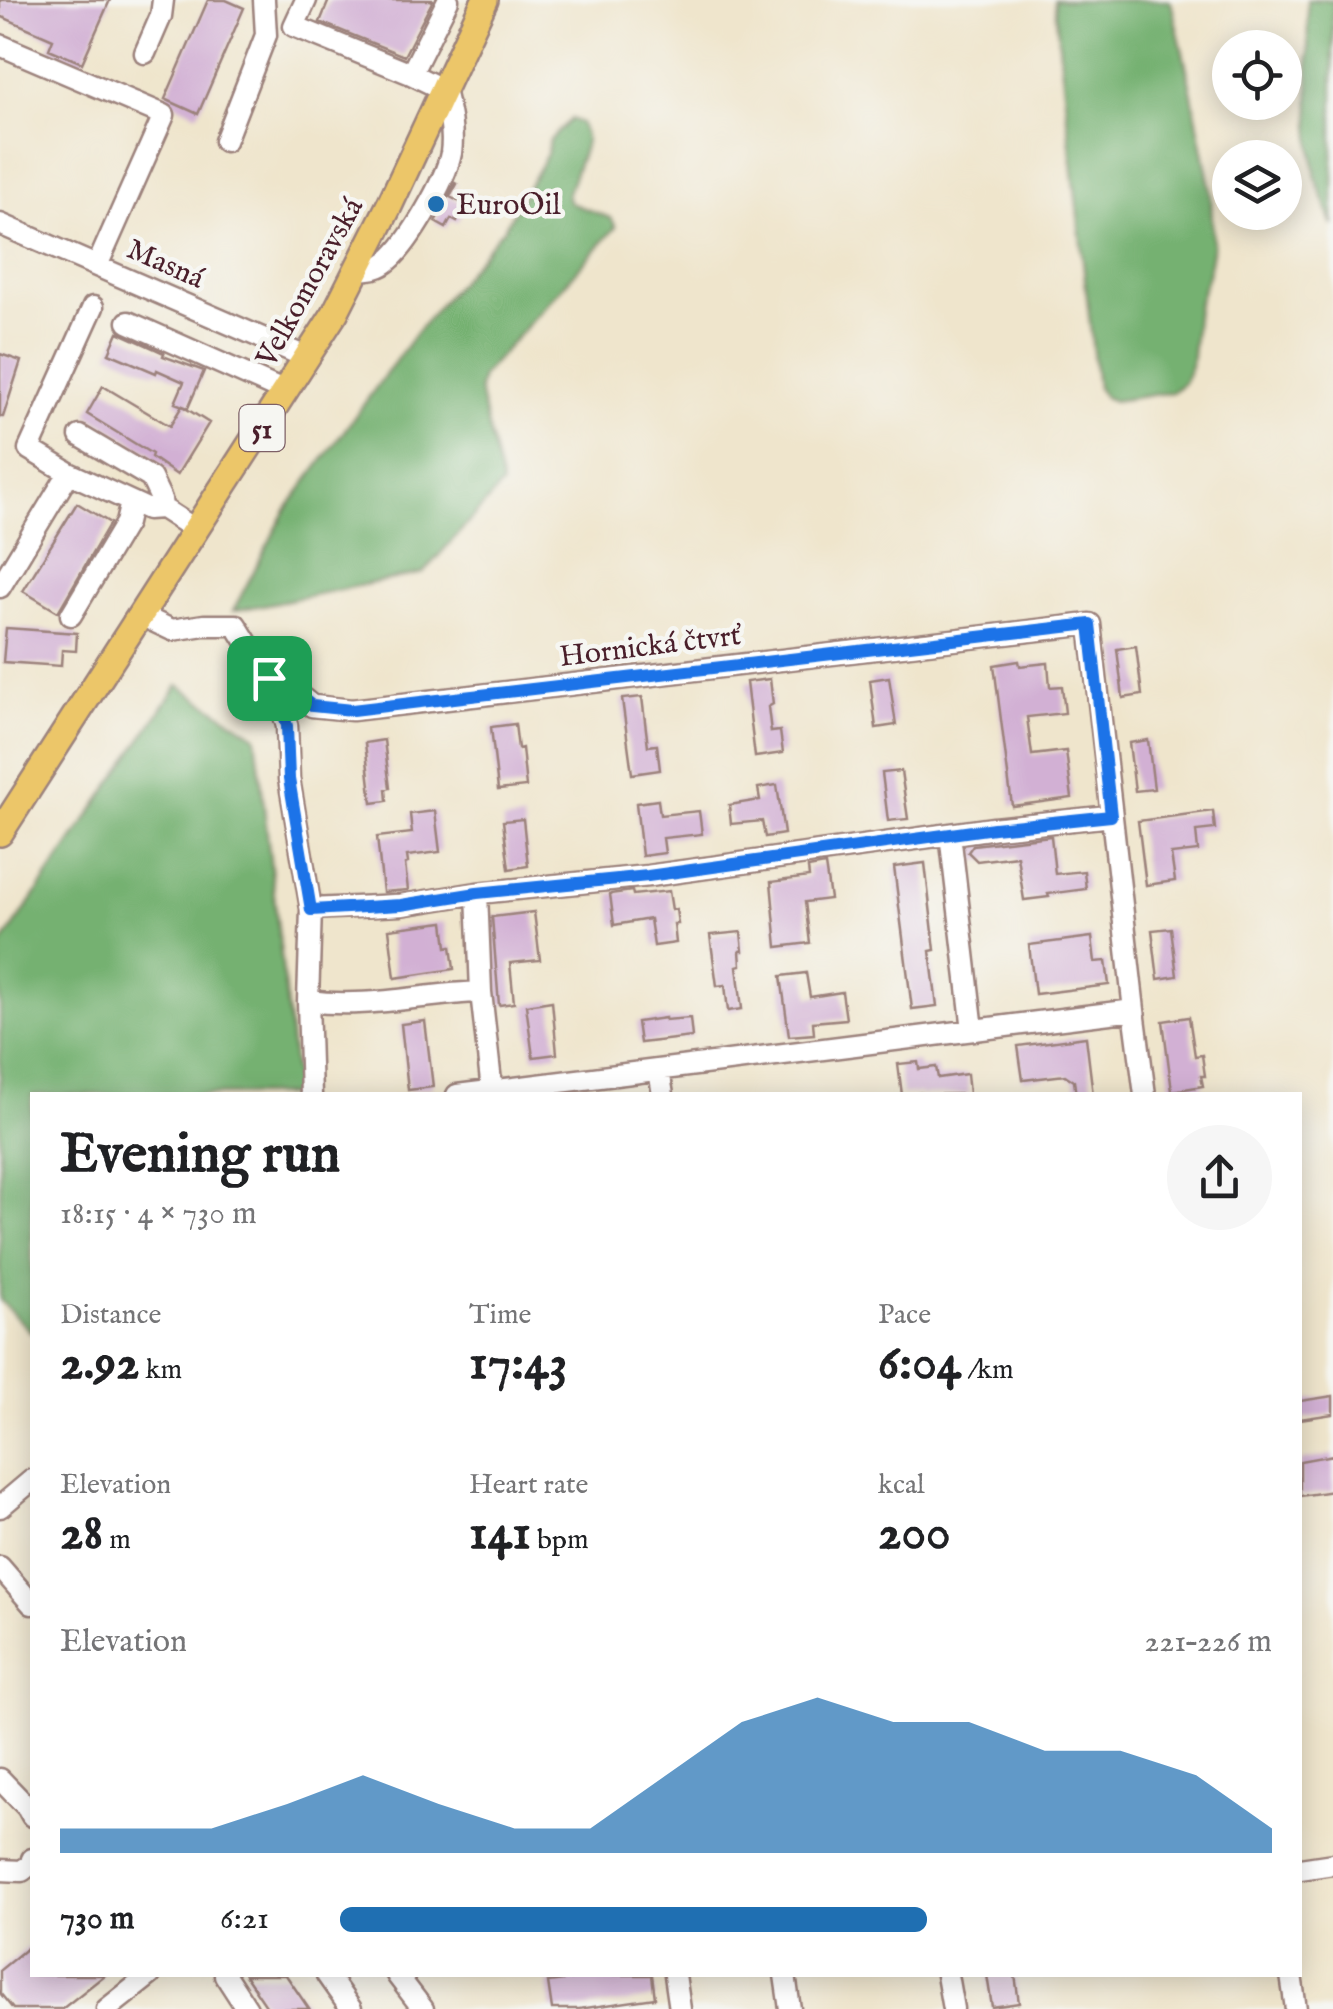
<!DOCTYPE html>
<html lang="en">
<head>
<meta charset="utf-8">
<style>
  :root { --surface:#fff; --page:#f6f6f6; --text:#202124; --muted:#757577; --accent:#1f6fb2 }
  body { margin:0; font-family:"IM FELL English",serif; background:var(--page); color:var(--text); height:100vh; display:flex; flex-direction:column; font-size:38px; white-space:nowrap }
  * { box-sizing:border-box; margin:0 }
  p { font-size:32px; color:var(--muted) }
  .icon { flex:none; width:55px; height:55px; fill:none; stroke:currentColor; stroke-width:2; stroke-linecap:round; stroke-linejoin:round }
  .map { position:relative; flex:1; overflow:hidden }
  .sheet { position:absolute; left:30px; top:1092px; width:1272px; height:885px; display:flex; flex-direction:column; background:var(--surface); border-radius:0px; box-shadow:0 5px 25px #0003 }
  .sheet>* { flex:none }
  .tools { position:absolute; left:1212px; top:30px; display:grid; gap:20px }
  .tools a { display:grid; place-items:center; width:90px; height:90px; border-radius:50%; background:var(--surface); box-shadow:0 5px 25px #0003; font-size:50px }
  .pin { position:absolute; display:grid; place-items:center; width:85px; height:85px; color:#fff; margin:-42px; border-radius:20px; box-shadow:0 5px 15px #0006 }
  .round { display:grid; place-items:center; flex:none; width:105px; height:105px; border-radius:52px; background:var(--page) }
  .head { display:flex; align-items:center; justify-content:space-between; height:170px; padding:0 30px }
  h1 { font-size:55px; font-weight:700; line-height:75px }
  .metrics { display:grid; grid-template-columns:repeat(3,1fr); gap:15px; height:170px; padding:10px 30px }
  .metrics div { display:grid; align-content:center }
  .metrics b { font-size:50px; font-weight:700 }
  .metrics small { font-size:28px; font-weight:400 }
  .metrics p { font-size:28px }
  .chart { height:280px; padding:20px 30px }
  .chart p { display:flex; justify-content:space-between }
  .chart svg { width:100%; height:180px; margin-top:10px; fill:var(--accent); opacity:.7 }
  ul { padding:0 30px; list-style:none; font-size:32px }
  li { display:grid; grid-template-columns:160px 120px 1fr; align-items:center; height:75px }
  li i { height:25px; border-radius:12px; background:var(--accent) }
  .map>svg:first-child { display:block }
  .forest { fill:#75b171; stroke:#60684e; stroke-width:2.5 }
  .building { fill:#d2b0d4 }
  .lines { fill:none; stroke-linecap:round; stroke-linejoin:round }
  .minor-casing { stroke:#9c827c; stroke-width:25 }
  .major-casing { stroke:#9c827c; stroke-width:30 }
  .minor { stroke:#fff; stroke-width:20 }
  .major { stroke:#ecc669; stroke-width:25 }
  .route-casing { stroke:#fff; stroke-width:20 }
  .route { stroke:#1a73e8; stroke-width:12 }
  .poi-dot { fill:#1f6fb2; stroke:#f6f6f2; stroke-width:4 }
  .labels { text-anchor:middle; stroke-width:9; stroke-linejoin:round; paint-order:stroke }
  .shield { fill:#f6f6f2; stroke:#7e6067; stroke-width:2.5 }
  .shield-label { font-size:28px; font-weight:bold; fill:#4a1f2b }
  .poi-label { font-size:30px; fill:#4a1f2b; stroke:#f6f6f2; text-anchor:start }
  .street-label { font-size:30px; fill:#4a1f2b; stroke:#f6f6f2 }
</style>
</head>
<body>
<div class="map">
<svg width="1333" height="2009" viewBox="0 0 1333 2009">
  <rect width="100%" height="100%" fill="#f6f6f2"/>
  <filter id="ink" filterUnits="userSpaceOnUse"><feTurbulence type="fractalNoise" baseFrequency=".01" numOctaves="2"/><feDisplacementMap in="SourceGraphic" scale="20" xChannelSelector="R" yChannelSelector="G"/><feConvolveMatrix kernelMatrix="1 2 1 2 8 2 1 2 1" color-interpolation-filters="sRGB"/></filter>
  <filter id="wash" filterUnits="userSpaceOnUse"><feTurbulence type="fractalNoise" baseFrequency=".0048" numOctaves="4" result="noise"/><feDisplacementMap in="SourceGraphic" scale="40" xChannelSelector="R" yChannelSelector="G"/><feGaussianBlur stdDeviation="2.25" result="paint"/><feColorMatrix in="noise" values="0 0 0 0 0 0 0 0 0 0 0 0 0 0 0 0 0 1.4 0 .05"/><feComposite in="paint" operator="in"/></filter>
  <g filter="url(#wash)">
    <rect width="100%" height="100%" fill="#efe5cc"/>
    <!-- forest -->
    <path class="forest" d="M1054 0H1170L1171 2 1187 69 1211 191 1213 245 1208 275 1197 307 1191 366 1184 383 1172 392 1114 401 1104 397 1097 388Z
      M1307 0H1333V226L1315 176 1310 128Z
      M571 119 581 123 586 141 567 195 570 203 611 218 616 227 482 376 479 390 502 485 423 573 233 611 286 510 416 333 505 227 547 154 549 141Z
      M178 685 256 736 297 1095H32V1333L0 1300V947Z"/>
    <g id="blocks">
      <!-- building -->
      <path class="building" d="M0 0H110L82 63 49 49 53 39 0 16Z
        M208 0H226L244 8 198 114 165 99Z
        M329 0H433L404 56 320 22Z
        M455 183 457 184 450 197 466 205 457 222 451 219 446 228 435 222Z
        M118 332 164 353 163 356 204 371 188 408 175 403 184 382 157 370 156 373 109 353Z
        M0 354 21 361 3 417H0Z
        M103 386 170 426 182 406 209 423 177 475 151 457 152 454 87 414Z
        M77 503 110 523 58 612 23 591Z
        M6 628 77 633 76 651 62 650 61 666 3 662Z
        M1136 646 1142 695 1123 698 1117 649Z
        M1019 661 1020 666 1048 663 1050 687 1062 686 1065 713 1027 717 1032 755 1066 751 1072 798 1012 806 994 665Z
        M889 677 896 725 876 728 870 680Z
        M770 679 773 704 768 707 771 732 780 731 783 753 755 757 746 682Z
        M642 697 648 746 657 745 660 770 632 774 622 699Z
        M515 724 518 749 522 748 526 787 498 790 491 727Z
        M384 740 390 788 386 789 387 801 372 803 365 743Z
        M1148 740 1154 789 1135 791 1129 743Z
        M901 771 908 819 888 821 882 773Z
        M777 785 784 834 765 837 762 821 731 824 729 805 760 800 758 788Z
        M658 800 660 815 699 811 702 834 663 838 665 853 642 856 636 803Z
        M435 811 440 852 407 856 408 863 405 864 408 890 383 892 377 837 412 833 410 814Z
        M1213 811 1215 829 1196 831 1198 851 1171 854 1175 881 1146 885 1138 821Z
        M523 819 528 866 509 869 503 821Z
        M1051 836 1055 874 1084 871 1086 889 1048 894 1049 897 1024 900 1017 856 977 861 968 852 973 845Z
        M925 863 935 950 930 951 937 1006 912 1009 894 867Z
        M825 865 830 899 805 902 810 943 777 947 771 882 809 877 808 868Z
        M632 891 633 895 669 891 672 910 676 909 678 924H674L676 943 654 946 650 919 614 925 610 894Z
        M534 912 540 960 510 963 514 1003 499 1005 492 917Z
        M444 922 447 947 451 946 454 969 395 978 389 929Z
        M1171 928 1177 976 1158 979 1152 930Z
        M741 932 743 951H740L741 965 737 966 742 1009 728 1011 725 985 717 986 710 935Z
        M1092 937 1095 962 1106 961 1109 985 1035 994 1029 945Z
        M806 973 810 997 842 992 846 1019 813 1022 814 1034 789 1036 781 976Z
        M552 1001 557 1054 533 1057 526 1005Z
        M1189 1017 1195 1056 1202 1055 1205 1076H1201L1203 1086 1172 1091 1163 1021Z
        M665 1018V1020L690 1018 692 1037 640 1043 637 1022Z
        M425 1021 433 1087 408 1090 401 1024Z
        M1086 1037 1093 1095H1076L1074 1081 1065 1075 1023 1080 1018 1046Z
        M918 1062 919 1069 936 1067 938 1078 967 1074 969 1094 920 1095V1093L902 1095 898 1064Z
        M1333 1396V1414L1300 1419V1401Z
        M1333 1455V1491L1300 1496V1461Z
        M32 1944V1975H105L62 2009H13L0 1993V1970Z
        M245 1975H286L309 2009H268Z
        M603 1975H652L655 1998 579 2009H552L548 1982Z
        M987 1975H1015L1019 2003 992 2007Z"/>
    </g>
  </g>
  <g filter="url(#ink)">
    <use href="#blocks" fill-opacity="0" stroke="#9c827c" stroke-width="2.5"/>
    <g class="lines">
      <!-- minor casing -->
      <g class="minor-casing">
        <path id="minor" d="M306 0 294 26 411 74
          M0 45 164 115 97 266
          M145 53 161 16 163 0
          M225 141 266 35 264 0
          M0 224 308 358
          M359 270C370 269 379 269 388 261 409 244 446 180 451 153 454 132 449 110 444 90L411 74 448 0
          M128 322 285 392
          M80 436 151 478 161 499 162 508 147 509 69 473 29 449 93 307
          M162 508 196 530
          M0 587 69 473
          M71 615 126 523 131 502
          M140 615 172 630 204 625H236L269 678
          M950 834 973 1030
          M477 893 481 992 492 1091
          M311 909 401 905 477 893 648 876 994 828 1111 816
          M308 1001C367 1009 422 994 481 992
          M1134 1010 1145 1095
          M659 1070 663 1095
          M311 1095 308 1001 311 909 289 779 287 726 281 704 269 678 281 681 312 706 352 710 1090 624 1134 1010 457 1095
          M0 1507 32 1480
          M0 1567 32 1604
          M0 1779 27 1807 32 1816
          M1300 1869 1333 1864
          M0 1870 22 1871 31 1864 32 1859
          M225 1975 247 2009
          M327 1975 351 2009
          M397 1975 423 2009
          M675 1975 680 2009
          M785 1975 790 2009
          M947 1975 953 2009
          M1291 1975 1296 2009
          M107 2009 150 1975"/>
      </g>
      <!-- major casing -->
      <g class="major-casing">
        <path id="major" d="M0 833 335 313 390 204 485 0"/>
      </g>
      <!-- minor -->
      <use href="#minor" class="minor"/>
      <!-- major -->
      <use href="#major" class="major"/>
    </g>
  </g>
  <g class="lines" filter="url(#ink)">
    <!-- route casing -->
    <g class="route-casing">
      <path id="route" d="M1090 624 1111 816 994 828 648 876 477 893 401 905 311 910 289 779 287 726 281 704 269 678 280 680 312 706 352 710Z"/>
    </g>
    <!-- route -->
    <use href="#route" class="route"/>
  </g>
  <!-- markers -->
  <circle class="poi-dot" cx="436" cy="204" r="10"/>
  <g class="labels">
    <!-- shield labels -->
    <rect class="shield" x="239.5" y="405" width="45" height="46" rx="8"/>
    <g class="shield-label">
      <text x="262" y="438">51</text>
    </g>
    <!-- poi labels -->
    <g class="poi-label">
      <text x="456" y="214">EuroOil</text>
    </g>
    <!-- street labels -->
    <g class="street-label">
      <text transform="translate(166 263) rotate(24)" y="10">Masná</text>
      <text transform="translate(309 282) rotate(-61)" y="10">Velkomoravská</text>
      <text transform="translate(650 645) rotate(-7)" y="10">Hornická čtvrť</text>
    </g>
  </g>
</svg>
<div class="tools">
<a><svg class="icon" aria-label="locate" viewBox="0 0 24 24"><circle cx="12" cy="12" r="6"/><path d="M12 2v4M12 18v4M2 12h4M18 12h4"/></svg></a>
<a><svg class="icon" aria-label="layers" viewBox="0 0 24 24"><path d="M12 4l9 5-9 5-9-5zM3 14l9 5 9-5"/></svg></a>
</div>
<div class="pin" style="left:269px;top:678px;background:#1e9e55"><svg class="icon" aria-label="arrive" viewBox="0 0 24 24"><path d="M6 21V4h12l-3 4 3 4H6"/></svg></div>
<section class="sheet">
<div class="head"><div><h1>Evening run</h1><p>18:15 · 4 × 730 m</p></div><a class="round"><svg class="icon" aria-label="share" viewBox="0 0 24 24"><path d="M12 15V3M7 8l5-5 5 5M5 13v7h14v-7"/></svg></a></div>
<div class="metrics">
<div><p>Distance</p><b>2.92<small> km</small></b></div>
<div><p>Time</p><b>17:43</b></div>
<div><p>Pace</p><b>6:04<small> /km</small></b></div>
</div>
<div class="metrics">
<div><p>Elevation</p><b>28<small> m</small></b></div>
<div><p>Heart rate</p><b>141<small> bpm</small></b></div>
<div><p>kcal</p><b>200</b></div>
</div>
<div class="chart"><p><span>Elevation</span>221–226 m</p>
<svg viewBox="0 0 160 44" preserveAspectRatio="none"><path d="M0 44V38L10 38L20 38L30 32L40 25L50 32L60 38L70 38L80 25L90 12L100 6L110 12L120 12L130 19L140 19L150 25L160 38V44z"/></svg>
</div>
<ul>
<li><b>730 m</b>6:21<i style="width:63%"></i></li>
</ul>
</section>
</div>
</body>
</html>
